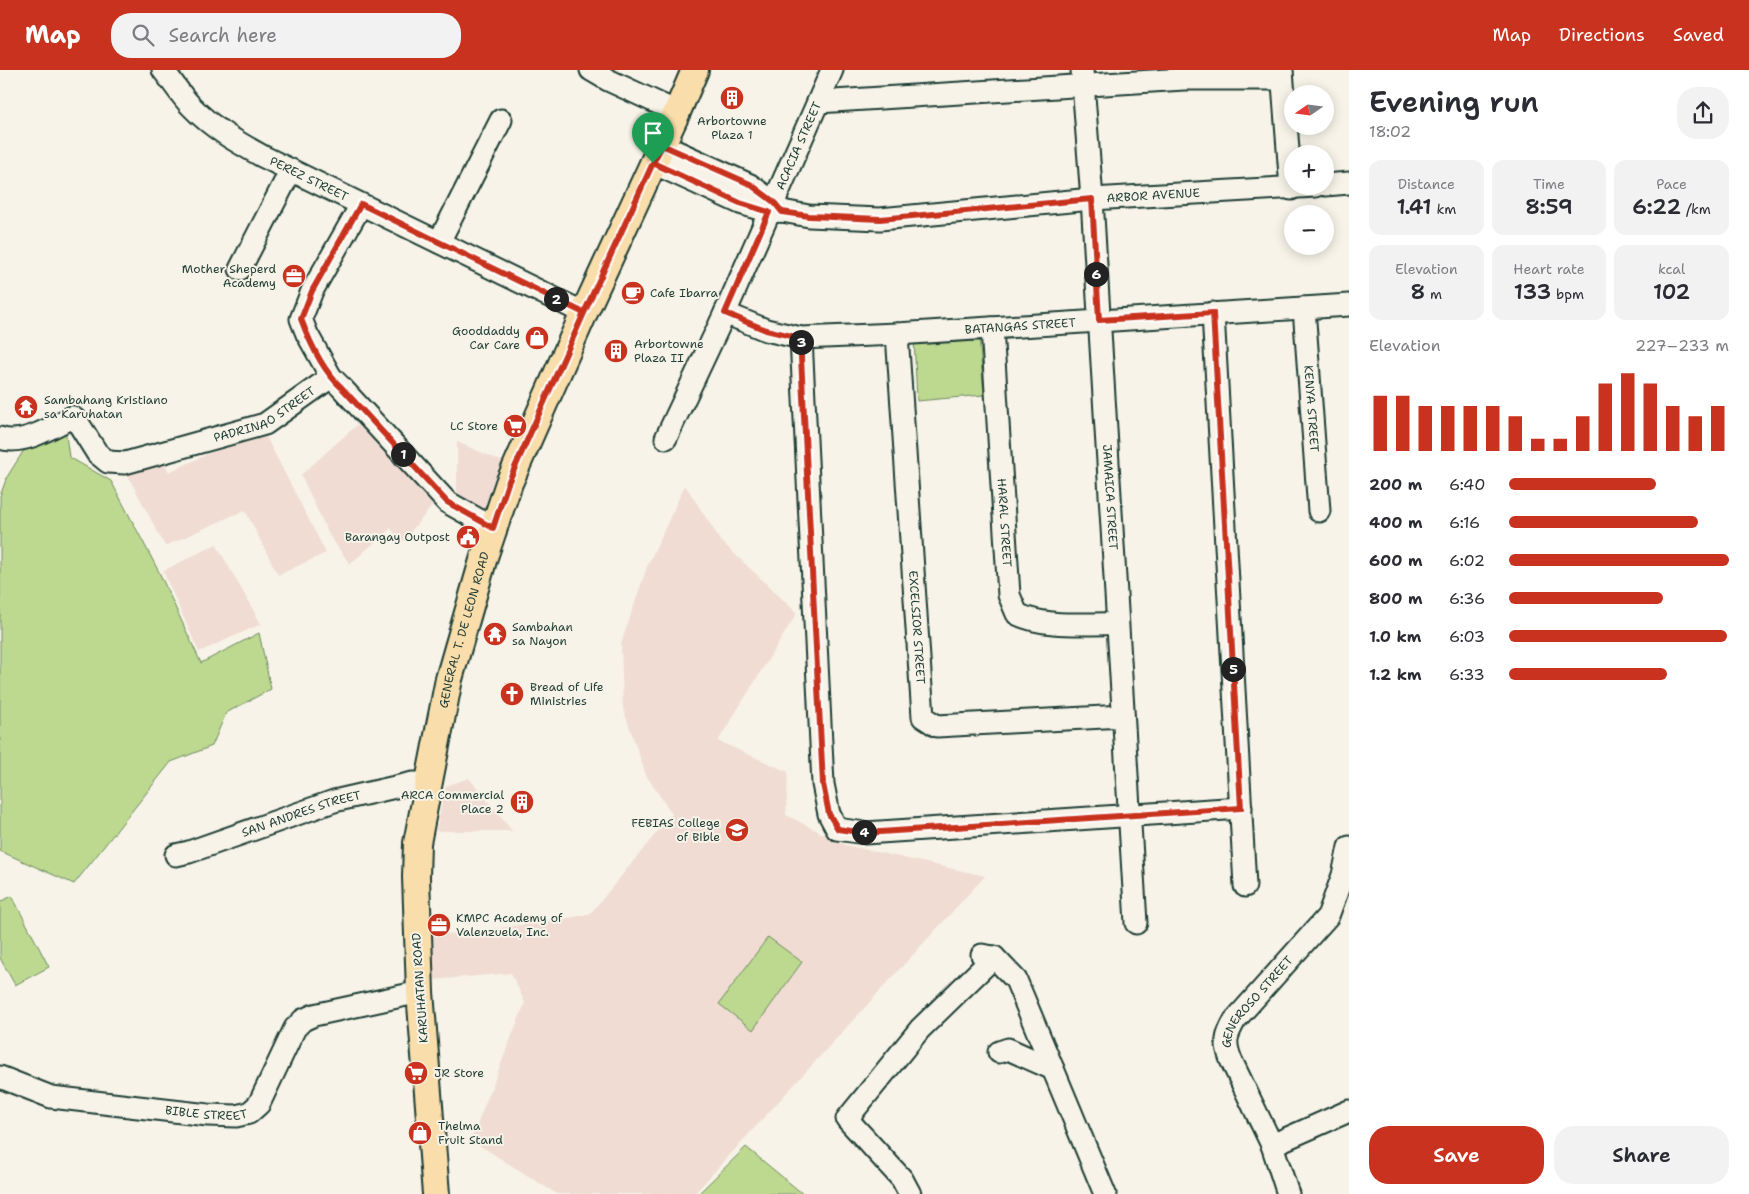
<!DOCTYPE html>
<html lang="en">
<head>
<meta charset="utf-8">
<style>
  :root { --surface:#fff; --page:#f2f2f3; --text:#2b2b33; --muted:#7c7c81; --accent:#c8321e }
  body { margin:0; font-family:"Shantell Sans",sans-serif; background:var(--page); color:var(--text); height:100vh; display:flex; flex-direction:column; font-size:19px; white-space:nowrap }
  * { box-sizing:border-box; margin:0 }
  p { font-size:16px; color:var(--muted) }
  .icon { flex:none; width:28px; height:28px; fill:none; stroke:currentColor; stroke-width:2; stroke-linecap:round; stroke-linejoin:round }
  .map { position:relative; flex:1; overflow:hidden }
  .details { display:flex; flex-direction:column; background:var(--surface); width:400px }
  .details>* { flex:none }
  .needle { width:32px; rotate:256deg }
  .fabs { position:absolute; left:1284px; top:15px; display:grid; gap:10px }
  .fabs a { display:grid; place-items:center; width:50px; height:50px; border-radius:50%; background:var(--surface); box-shadow:0 2px 12px #0003; font-size:25px }
  .pin { position:absolute; display:grid; place-items:center; width:42px; height:42px; color:#fff; margin:-51px -21px; border-radius:50% 50% 50% 0; rotate:-45deg; box-shadow:0 0 5px #0007 }
  .pin .icon { rotate:45deg }
  .km { position:absolute; width:25px; height:25px; margin:-12px; border-radius:50%; background:#222; color:#fff; font-size:14px; line-height:25px; text-align:center }
  .round { display:grid; place-items:center; flex:none; width:52px; height:52px; border-radius:20px; background:var(--page) }
  .overview { display:flex; align-items:center; justify-content:space-between; height:85px; padding:0 20px }
  h1 { font-size:28px; font-weight:600; line-height:38px }
  .figures { display:grid; grid-template-columns:repeat(3,1fr); gap:8px; height:85px; padding:5px 20px }
  .figures div { display:grid; align-content:center; border-radius:12px; background:var(--page); text-align:center }
  .figures b { font-size:21px; font-weight:600 }
  .figures small { font-size:14px; font-weight:400 }
  .figures p { font-size:14px }
  .chart { height:140px; padding:10px 20px }
  .chart p { display:flex; justify-content:space-between }
  .chart svg { width:100%; height:90px; margin-top:5px; stroke:var(--accent); stroke-width:6 }
  .primary-button { display:flex; gap:10px; margin-top:auto; padding:10px 20px }
  .primary-button a { flex:1; height:58px; border-radius:20px; background:var(--accent); color:#fff; font-size:20px; font-weight:600; line-height:58px; text-align:center }
  .primary-button a+a { background:var(--page); color:var(--text) }
  ul { padding:0 20px; list-style:none; font-size:16px }
  li { display:grid; grid-template-columns:80px 60px 1fr; align-items:center; height:38px }
  li i { height:12px; border-radius:6px; background:var(--accent) }
  header { display:flex; align-items:center; gap:30px; box-sizing:border-box; height:70px; padding:0 25px; background:var(--accent); color:#fff }
  header strong { font-size:24px }
  nav { display:flex; gap:28px; margin-inline-start:auto; font-size:18px }
  .search { width:350px; height:45px; background:var(--page); display:flex; align-items:center; gap:12px; box-sizing:border-box; padding:0 18px; border-radius:20px; color:var(--muted); font-size:19px }
  main { display:flex; flex:1; min-height:0 }
  .map>svg:first-child { display:block }
  .built { fill:#f0dcd2 }
  .green { fill:#bdd88f; stroke:#6e8a62 }
  .lines { fill:none; stroke-linecap:round; stroke-linejoin:round }
  .minor-casing { stroke:#1f3d34; stroke-width:25 }
  .major-casing { stroke:#1f3d34; stroke-width:30 }
  .minor { stroke:#f7f3e8; stroke-width:21 }
  .major { stroke:#f9ddab; stroke-width:26 }
  .route-casing { stroke:#fff; stroke-width:10 }
  .route { stroke:#c8321e; stroke-width:6 }
  .labels { text-anchor:middle; stroke-width:4; stroke-linejoin:round; paint-order:stroke }
  .poi-label { font-size:12px; fill:#1f3d34; stroke:#f7f3e8; text-anchor:start }
  .street-label { font-size:12px; fill:#1f3d34; stroke:#f7f3e8 }
</style>
</head>
<body>
<header>
<strong>Map</strong>
<div class="search"><svg class="icon" aria-label="search" viewBox="0 0 24 24"><circle cx="10" cy="10" r="6"/><path d="M15 15l6 6"/></svg>Search here</div>
<nav><a>Map</a><a>Directions</a><a>Saved</a></nav>
</header>
<main>
<div class="map">
<svg width="1349" height="1124" viewBox="0 0 1349 1124">
  <rect width="100%" height="100%" fill="#f7f3e8"/>
  <filter id="ink" filterUnits="userSpaceOnUse"><feTurbulence type="fractalNoise" baseFrequency=".02" numOctaves="2"/><feDisplacementMap in="SourceGraphic" scale="10" xChannelSelector="R" yChannelSelector="G"/><feConvolveMatrix kernelMatrix="1 2 1 2 8 2 1 2 1" color-interpolation-filters="sRGB"/></filter>
  <g filter="url(#ink)">
    <!-- built -->
    <path class="built" d="M358 354 433 435 401 473 391 458 350 494 329 465 301 405Z
      M262 359 326 483 278 505 245 440 165 476 127 404 160 387 169 402Z
      M457 372 506 393 486 446 457 426Z
      M685 415 721 471 797 543 718 671 788 702 786 745 845 775 985 806 694 1124H557L471 1070 525 933 511 903 432 910 431 866 546 852 590 844 672 744 646 705 623 638 621 574 647 497Z
      M216 474 261 554 199 582 163 501Z
      M469 708 512 761H436L446 716Z"/>
    <!-- green -->
    <path class="green" d="M979 266 984 325 917 331 914 268Z
      M65 358 69 387 111 411 159 502 201 593 259 563 271 619 226 643 212 676 171 692 74 814 0 781V426L7 407 24 380Z
      M12 826 49 897 15 915 0 888V832Z
      M768 867 802 892 753 960 719 934Z
      M746 1077 803 1124H698Z"/>
    <g class="lines">
      <!-- minor casing -->
      <g class="minor-casing">
        <g id="minor">
          <path id="s1" d="M163 0C173 12 181 26 192 37 212 58 237 72 262 86L584 243"/>
          <path d="M591 0 608 10 677 42"/>
          <path id="s2" d="M1082 0 1092 129 1136 853"/>
          <path d="M1282 0 1291 119"/>
          <path d="M818 32 1184 9H1282"/>
          <path d="M662 75 750 115 773 132 782 141"/>
          <path id="s3" d="M653 93 740 133 769 142 782 141 809 146 880 149 1092 129 1316 116"/>
          <path d="M1325 115 1349 113"/>
          <path d="M439 172 501 50"/>
          <path d="M240 199 291 100"/>
          <path id="s4" d="M1304 238 1319 441"/>
          <path id="s5" d="M725 243 766 260 801 268 897 264 1349 235"/>
          <path d="M1213 243 1245 816"/>
          <path id="s6" d="M992 258 1009 525 1017 544C1046 558 1085 553 1117 554"/>
          <path id="s7" d="M897 264 923 647 937 656 1123 646"/>
          <path d="M801 268 823 714 829 744 837 759 865 763 1241 738"/>
          <path d="M331 307 307 264 301 249 312 221 361 135"/>
          <path id="s8" d="M0 368C22 376 53 357 72 347L77 351 97 383 108 392 125 393 265 354 331 307 341 317 447 432 493 458"/>
          <path id="s9" d="M666 368 725 243 832 0"/>
          <path id="s10" d="M176 785 189 782 334 731 413 713H430"/>
          <path d="M982 885 994 887 1016 910 1105 1124"/>
          <path d="M999 982 1008 979 1053 999"/>
          <path id="s11" d="M0 1007 51 1027 208 1045 236 1046 249 1043 259 1034 295 958 303 950 314 945 420 922"/>
          <path d="M1272 1075 1349 1041"/>
          <path d="M910 1124 902 1109 847 1049 920 959 994 887"/>
          <path id="s12" d="M1288 1124 1272 1075 1231 990C1224 972 1226 966 1235 950L1328 846 1343 805 1349 777"/>
        </g>
      </g>
      <!-- major casing -->
      <g class="major-casing">
        <g id="major">
          <path id="s13" d="M436 1124 420 922 416 807 417 773 449 609 484 487 509 413 584 243 677 42 695 0"/>
        </g>
      </g>
      <!-- minor -->
      <use href="#minor" class="minor"/>
      <!-- major -->
      <use href="#major" class="major"/>
    </g>
  </g>
  <g class="lines" filter="url(#ink)">
    <!-- route casing -->
    <g class="route-casing">
      <path id="route" d="M653 93 584 243 508 413 493 458 447 432 341 317C322 300 310 273 301 249L312 221 361 134 584 243 653 93 740 133 769 142 725 243 766 260 800 268 823 714 829 744 838 759 865 763 1241 738 1213 243 1099 250 1092 129 880 149 809 146 782 142 774 132 750 114 662 75 653 93"/>
    </g>
    <!-- route -->
    <use href="#route" class="route"/>
  </g>
  <!-- icons -->
  <defs>
    <g id="building-disc" transform="scale(1.25)"><circle r="9.5" fill="#c8321e" stroke="#f7f3e8"/><path d="M-4-6H4V6H1V3H-1V6H-4ZM-2.5-4.3h1.7v1.8h-1.7ZM.8-4.3h1.7v1.8H.8ZM-2.5-1h1.7V.8h-1.7ZM.8-1h1.7V.8H.8Z" fill="#fff"/></g>
    <g id="office-disc" transform="scale(1.25)"><circle r="9.5" fill="#c8321e" stroke="#f7f3e8"/><path d="M-6-3h4V-5.5h4V-3h4V5H-6ZM-1-4.5V-3h2v-1.5ZM-6 0V1H6V0Z" fill="#fff"/></g>
    <g id="cafe-disc" transform="scale(1.25)"><circle r="9.5" fill="#c8321e" stroke="#f7f3e8"/><path d="M-5.5-4.5H6V0H3Q3 3.5 0 3.5H-2.5Q-5.5 3.5-5.5 0ZM3-3.2v2h1.7v-2ZM-6 4.5H4V6H-6Z" fill="#fff"/></g>
    <g id="shop-disc" transform="scale(1.25)"><circle r="9.5" fill="#c8321e" stroke="#f7f3e8"/><path d="M-5-2.5h2.3a2.7 3.5 0 0 1 5.4 0H5L5.5 6h-11ZM-1.5-2.5h3a1.5 2.3 0 0 0-3 0Z" fill="#fff"/></g>
    <g id="temple-disc" transform="scale(1.25)"><circle r="9.5" fill="#c8321e" stroke="#f7f3e8"/><path d="M0-6L5-2H3V0L6.5 2.5H4V6H1.5V3h-3V6H-4V2.5H-6.5L-3 0V-2H-5Z" fill="#fff"/></g>
    <g id="supermarket-disc" transform="scale(1.25)"><circle r="9.5" fill="#c8321e" stroke="#f7f3e8"/><path d="M-6-5.5h2.5l.6 2H6L4.5 2H-2.5L-4.4-4H-6ZM-1.5 3.2a1.3 1.3 0 1 0 .1 0ZM3 3.2a1.3 1.3 0 1 0 .1 0Z" fill="#fff"/></g>
    <g id="civic-disc" transform="scale(1.25)"><circle r="9.5" fill="#c8321e" stroke="#f7f3e8"/><path d="M-.6-6.5H3V-4.5H.6V-3L4-1V1h2V6H-6V1h2V-1L-.6-3ZM-1.2 2.5V6h2.4V2.5Z" fill="#fff"/></g>
    <g id="church-disc" transform="scale(1.25)"><circle r="9.5" fill="#c8321e" stroke="#f7f3e8"/><path d="M-1.2-6h2.4v3.5h3.3v2.4h-3.3V6h-2.4V-.1h-3.3v-2.4h3.3Z" fill="#fff"/></g>
    <g id="university-disc" transform="scale(1.25)"><circle r="9.5" fill="#c8321e" stroke="#f7f3e8"/><path d="M0-5L7-2L0 1L-7-2ZM-4 1L0 2.5L4 1V4Q0 6-4 4Z" fill="#fff"/></g>
  </defs>
  <g fill-rule="evenodd">
    <use href="#building-disc" x="732" y="28"/>
    <use href="#office-disc" x="294" y="206"/>
    <use href="#cafe-disc" x="633" y="223"/>
    <use href="#shop-disc" x="537" y="268"/>
    <use href="#building-disc" x="616" y="281"/>
    <use href="#temple-disc" x="26" y="337"/>
    <use href="#supermarket-disc" x="515" y="356"/>
    <use href="#civic-disc" x="468" y="467"/>
    <use href="#temple-disc" x="495" y="564"/>
    <use href="#church-disc" x="512" y="624"/>
    <use href="#building-disc" x="522" y="732"/>
    <use href="#university-disc" x="737" y="760"/>
    <use href="#office-disc" x="439" y="855"/>
    <use href="#supermarket-disc" x="416" y="1003"/>
    <use href="#shop-disc" x="420" y="1063"/>
  </g>
  <g class="labels">
    <!-- poi labels -->
    <g class="poi-label">
      <text x="732" y="55" text-anchor="middle">Arbortowne<tspan x="732" dy="14">Plaza 1</tspan></text>
      <text x="276" y="203" text-anchor="end">Mother Sheperd<tspan x="276" dy="14">Academy</tspan></text>
      <text x="650" y="227">Cafe Ibarra</text>
      <text x="520" y="265" text-anchor="end">Gooddaddy<tspan x="520" dy="14">Car Care</tspan></text>
      <text x="634" y="278">Arbortowne<tspan x="634" dy="14">Plaza II</tspan></text>
      <text x="44" y="334">Sambahang Kristiano<tspan x="44" dy="14">sa Karuhatan</tspan></text>
      <text x="498" y="360" text-anchor="end">LC Store</text>
      <text x="450" y="471" text-anchor="end">Barangay Outpost</text>
      <text x="512" y="561">Sambahan<tspan x="512" dy="14">sa Nayon</tspan></text>
      <text x="530" y="621">Bread of Life<tspan x="530" dy="14">Ministries</tspan></text>
      <text x="504" y="729" text-anchor="end">ARCA Commercial<tspan x="504" dy="14">Place 2</tspan></text>
      <text x="720" y="757" text-anchor="end">FEBIAS College<tspan x="720" dy="14">of Bible</tspan></text>
      <text x="456" y="852">KMPC Academy of<tspan x="456" dy="14">Valenzuela, Inc.</tspan></text>
      <text x="434" y="1007">JR Store</text>
      <text x="438" y="1060">Thelma<tspan x="438" dy="14">Fruit Stand</tspan></text>
    </g>
    <!-- street labels -->
    <g class="street-label">
      <text dy="4" stroke="none"><textPath href="#s9" startOffset="321">ACACIA STREET</textPath></text>
      <text dy="4" stroke="none"><textPath href="#s1" startOffset="185">PEREZ STREET</textPath></text>
      <text dy="4" stroke="none"><textPath href="#s3" startOffset="512">ARBOR AVENUE</textPath></text>
      <text dy="4" stroke="none"><textPath href="#s5" startOffset="300">BATANGAS STREET</textPath></text>
      <text dy="4" stroke="none"><textPath href="#s4" startOffset="101">KENYA STREET</textPath></text>
      <text dy="4" stroke="none"><textPath href="#s8" startOffset="301">PADRINAO STREET</textPath></text>
      <text dy="4" stroke="none"><textPath href="#s2" startOffset="428">JAMAICA STREET</textPath></text>
      <text dy="4" stroke="none"><textPath href="#s6" startOffset="195">HARAL STREET</textPath></text>
      <text dy="4" stroke="none"><textPath href="#s7" startOffset="294">EXCELSIOR STREET</textPath></text>
      <text dy="4" stroke="none"><textPath href="#s13" startOffset="570">GENERAL T. DE LEON ROAD</textPath></text>
      <text dy="4" stroke="none"><textPath href="#s10" startOffset="132">SAN ANDRES STREET</textPath></text>
      <text transform="translate(420 918) rotate(-94)" y="4">KARUHATAN ROAD</text>
      <text dy="4" stroke="none"><textPath href="#s12" startOffset="215">GENEROSO STREET</textPath></text>
      <text dy="4" stroke="none"><textPath href="#s11" startOffset="211">BIBLE STREET</textPath></text>
    </g>
  </g>
</svg>
<div class="fabs">
<a><svg class="needle" viewBox="-14 -14 28 28"><path d="M0-13l5 13h-10z" fill="#e53935"/><path d="M0 13l5-13h-10z" fill="#7c7c81"/></svg></a>
<a>+</a>
<a>−</a>
</div>
<div class="pin" style="left:653px;top:93px;background:#1e9e55"><svg class="icon" aria-label="arrive" viewBox="0 0 24 24"><path d="M6 21V4h12l-3 4 3 4H6"/></svg></div>
<b class="km" style="left:403px;top:384px">1</b>
<b class="km" style="left:556px;top:229px">2</b>
<b class="km" style="left:801px;top:272px">3</b>
<b class="km" style="left:864px;top:762px">4</b>
<b class="km" style="left:1233px;top:599px">5</b>
<b class="km" style="left:1096px;top:204px">6</b>
</div>
<section class="details">
<div class="overview"><div><h1>Evening run</h1><p>18:02</p></div><a class="round"><svg class="icon" aria-label="share" viewBox="0 0 24 24"><path d="M12 15V3M7 8l5-5 5 5M5 13v7h14v-7"/></svg></a></div>
<div class="figures">
<div><p>Distance</p><b>1.41<small> km</small></b></div>
<div><p>Time</p><b>8:59</b></div>
<div><p>Pace</p><b>6:22<small> /km</small></b></div>
</div>
<div class="figures">
<div><p>Elevation</p><b>8<small> m</small></b></div>
<div><p>Heart rate</p><b>133<small> bpm</small></b></div>
<div><p>kcal</p><b>102</b></div>
</div>
<div class="chart"><p><span>Elevation</span>227–233 m</p>
<svg viewBox="0 0 160 44" preserveAspectRatio="none"><path d="M5 44V17M15 44V17M25 44V22M35 44V22M45 44V22M55 44V22M65 44V27M75 44V38M85 44V38M95 44V27M105 44V11M115 44V6M125 44V11M135 44V22M145 44V27M155 44V22"/></svg>
</div>
<ul>
<li><b>200 m</b>6:40<i style="width:67%"></i></li>
<li><b>400 m</b>6:16<i style="width:86%"></i></li>
<li><b>600 m</b>6:02<i style="width:100%"></i></li>
<li><b>800 m</b>6:36<i style="width:70%"></i></li>
<li><b>1.0 km</b>6:03<i style="width:99%"></i></li>
<li><b>1.2 km</b>6:33<i style="width:72%"></i></li>
</ul>
<div class="primary-button"><a>Save</a><a>Share</a></div>
</section>
</main>
</body>
</html>
